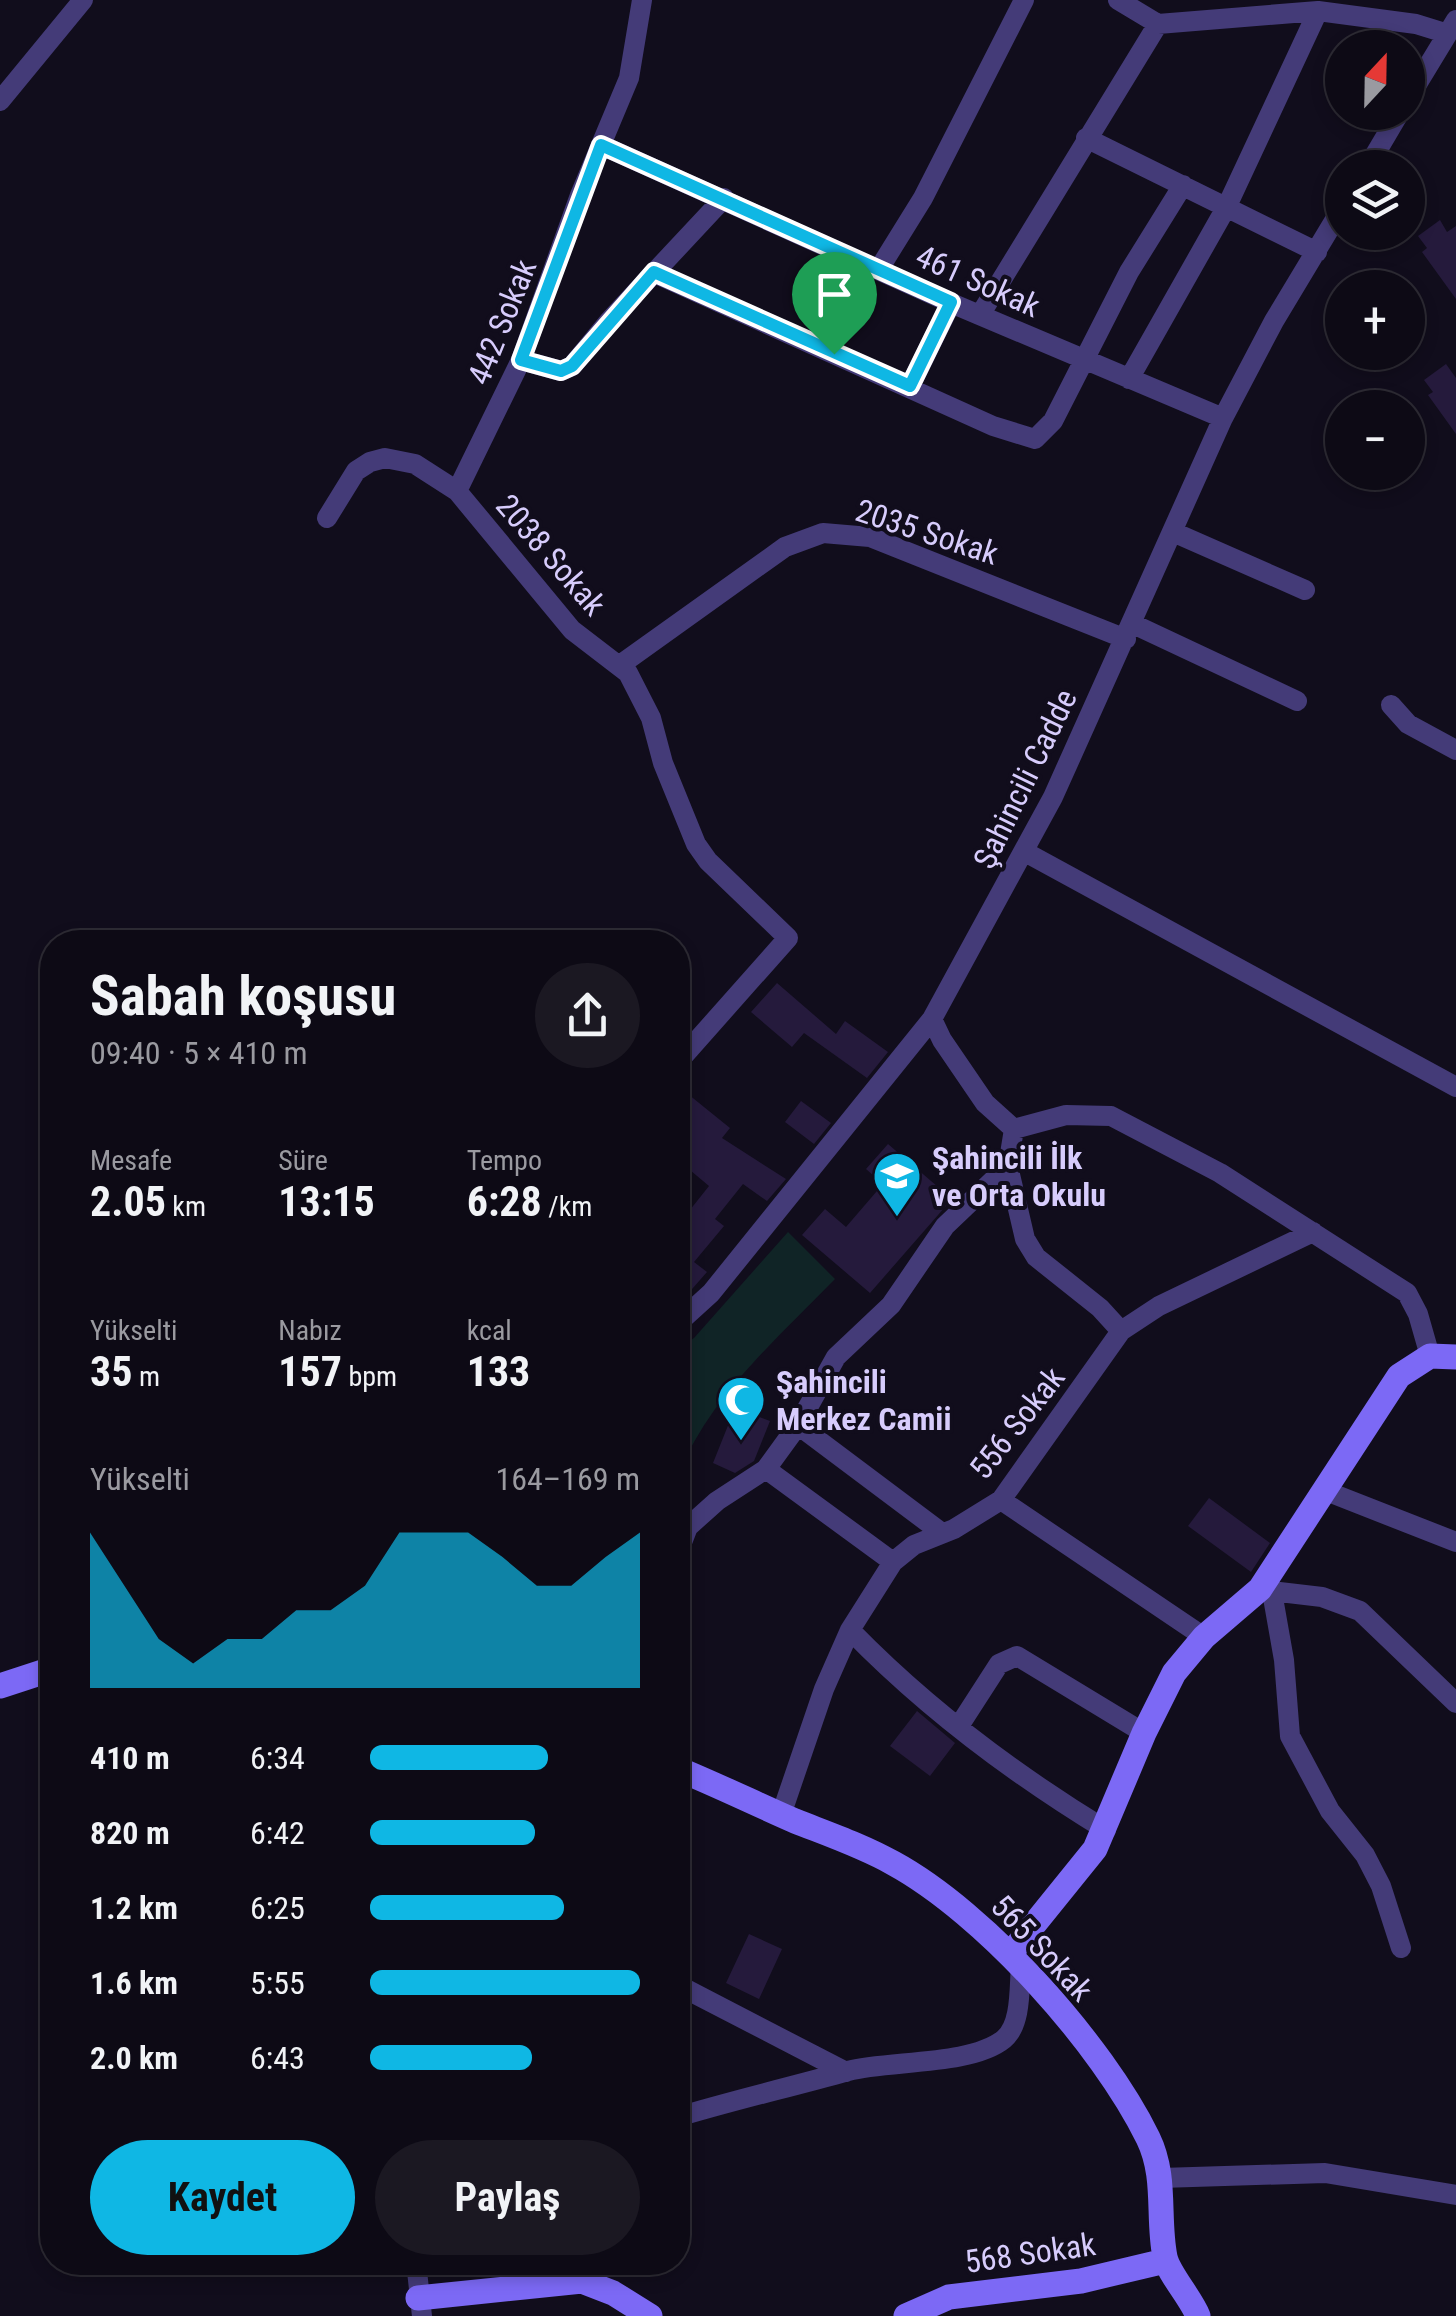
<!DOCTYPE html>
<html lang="tr">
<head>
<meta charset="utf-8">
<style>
  :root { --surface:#0d0a15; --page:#1b1822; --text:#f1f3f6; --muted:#9a9aa0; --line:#2d2b34; --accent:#0fb7e4 }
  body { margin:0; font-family:"Roboto Condensed",sans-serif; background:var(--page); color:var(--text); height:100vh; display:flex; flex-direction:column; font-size:38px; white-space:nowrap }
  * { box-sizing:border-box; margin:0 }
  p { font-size:32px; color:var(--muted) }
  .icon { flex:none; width:55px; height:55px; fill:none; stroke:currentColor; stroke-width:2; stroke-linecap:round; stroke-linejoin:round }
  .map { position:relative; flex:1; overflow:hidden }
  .drawer { position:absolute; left:40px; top:930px; width:650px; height:1345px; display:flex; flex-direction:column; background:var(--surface); border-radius:40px; box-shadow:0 5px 15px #0003,0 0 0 2px var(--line) }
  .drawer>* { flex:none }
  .needle { width:65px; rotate:22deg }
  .tools { position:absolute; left:1325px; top:30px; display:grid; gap:20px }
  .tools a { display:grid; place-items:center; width:100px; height:100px; border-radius:50%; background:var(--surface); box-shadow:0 5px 15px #0003,0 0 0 2px var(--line); font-size:50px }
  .pin { position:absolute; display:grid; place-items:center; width:85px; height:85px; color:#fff; margin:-102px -42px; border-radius:50% 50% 50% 0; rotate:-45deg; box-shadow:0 0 10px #0007 }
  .pin .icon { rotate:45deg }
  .round { display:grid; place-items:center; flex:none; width:105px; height:105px; border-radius:52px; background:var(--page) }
  .head { display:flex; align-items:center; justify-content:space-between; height:170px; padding:0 50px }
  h1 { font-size:55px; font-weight:700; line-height:75px }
  .metrics { display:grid; grid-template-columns:repeat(3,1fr); gap:15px; height:170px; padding:10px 50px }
  .metrics div { display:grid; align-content:center }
  .metrics b { font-size:42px; font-weight:700 }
  .metrics small { font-size:28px; font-weight:400 }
  .metrics p { font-size:28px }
  .chart { height:280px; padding:20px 50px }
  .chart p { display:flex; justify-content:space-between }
  .chart svg { width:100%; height:180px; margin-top:10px; fill:var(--accent); opacity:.7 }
  .cta { display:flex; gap:20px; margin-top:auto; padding:20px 50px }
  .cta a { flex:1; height:115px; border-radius:60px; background:var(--accent); color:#111; font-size:40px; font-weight:700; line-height:115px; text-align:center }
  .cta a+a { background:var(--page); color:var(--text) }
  ul { padding:0 50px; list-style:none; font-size:32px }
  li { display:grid; grid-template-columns:160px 120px 1fr; align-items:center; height:75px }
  li i { height:25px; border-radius:12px; background:var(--accent) }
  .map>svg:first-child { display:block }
  .green { fill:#102426 }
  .building { fill:#251a3c }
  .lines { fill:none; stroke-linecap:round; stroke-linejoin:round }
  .street { stroke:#443b78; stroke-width:20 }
  .secondary { stroke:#7c69f5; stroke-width:25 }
  .route-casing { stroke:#fff; stroke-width:20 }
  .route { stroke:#0fb7e4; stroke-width:12 }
  .labels { text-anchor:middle; stroke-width:8; stroke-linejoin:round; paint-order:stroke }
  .street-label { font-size:32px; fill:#d7ccfc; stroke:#110d1c }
  .poi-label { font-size:32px; font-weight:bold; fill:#d7ccfc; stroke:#110d1c; text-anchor:start }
</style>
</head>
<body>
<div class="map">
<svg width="1456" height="2316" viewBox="0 0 1456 2316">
  <rect width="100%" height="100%" fill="#110d1c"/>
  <!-- green -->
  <path class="green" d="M788 1232 835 1279C777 1339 709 1397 678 1476V1348L694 1338Z"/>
  <!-- building -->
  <path class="building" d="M1440 220 1447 232 1456 226V299L1422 252 1427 248 1418 236Z
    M1446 364 1456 378V434L1428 395 1433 392 1424 380Z
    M777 983 836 1034 845 1021 888 1052 867 1078 804 1033 792 1047 751 1012Z
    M678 1086 730 1128 722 1138 786 1179 767 1201 743 1184 715 1219 724 1226 694 1262 707 1272 678 1305V1225L709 1186 678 1160Z
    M801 1101 831 1123 814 1144 785 1122Z
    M888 1144 952 1199 870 1293 802 1235 825 1209 846 1227 883 1184 866 1169Z
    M735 1408 770 1421 754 1461 735 1473 713 1463Z
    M1209 1498 1270 1543 1251 1572 1188 1526Z
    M917 1711 955 1743 930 1776 890 1746Z
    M749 1934 782 1949 759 1999 726 1983Z"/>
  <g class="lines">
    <!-- street -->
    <path class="street" d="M1118 0 1158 24 1318 11 1416 24 1445 33
      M1408 99 1456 20
      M0 101 83 0
      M1086 138 1317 252
      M601 145 951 303 1223 418
      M1367 168 1400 112
      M879 269 923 198 1024 0
      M654 273 993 426 1035 439 1053 421 1129 272 1183 185
      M980 315 1158 24
      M521 360 561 371 572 366 609 321 724 198
      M1129 379 1227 206 1318 11
      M910 386 951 303
      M457 491 521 360 580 195 629 78 642 0
      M327 518 356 471 370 462 385 458 415 464 457 491 572 630 628 673 651 718 663 763 696 844 708 861 788 938 678 1062
      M1173 532 1305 590
      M1133 624 1297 701
      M620 665 785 547 823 533 870 537 1126 639
      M1391 705 1408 724 1456 750
      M1025 852 1456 1087
      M932 1019 942 1040 985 1103 1014 1129 1008 1166 1025 1239 1036 1257 1100 1308 1121 1331
      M1014 1129 1066 1115 1111 1116 1220 1173 1407 1293 1418 1314 1430 1356
      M678 1323 711 1293 932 1019 1053 797 1223 418 1274 321 1342 208
      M798 1425 942 1533
      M766 1469 893 1562
      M1326 1491 1456 1542
      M1001 1500 1204 1637
      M678 1553 688 1527 717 1501 766 1469 798 1425 836 1357 891 1305 945 1226 1008 1166
      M1262 1590 1322 1597 1360 1611 1456 1703
      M1272 1592 1284 1660 1290 1736 1330 1811 1365 1855 1381 1886 1401 1948
      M850 1630C925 1707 1014 1774 1106 1830
      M959 1726 999 1664 1017 1656 1144 1733
      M781 1815 824 1689 850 1630 893 1562 914 1545 954 1529 1001 1500 1121 1331 1159 1306 1313 1232
      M678 1985 846 2072
      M678 2117C734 2100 791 2087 848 2071 888 2060 971 2066 1004 2039 1022 2024 1019 1986 1021 1965
      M1161 2178 1325 2173 1456 2195
      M416 2262 422 2316"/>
    <!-- secondary -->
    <path class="secondary" d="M0 1686 52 1669
      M678 1769C717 1785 756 1804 795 1821 828 1834 863 1846 893 1863 985 1913 1102 2044 1148 2138 1167 2177 1157 2217 1165 2257 1168 2273 1191 2298 1198 2316
      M1011 1953 1095 1849 1144 1733 1174 1673 1204 1637 1260 1589 1399 1376 1430 1356 1456 1357
      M418 2298 582 2281 613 2293 650 2316
      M906 2316 949 2297 1081 2281 1165 2261"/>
  </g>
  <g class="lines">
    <!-- route casing -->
    <g class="route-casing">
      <path id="route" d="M601 145 951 302 910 386 654 272 572 366 561 371 521 360Z"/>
    </g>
    <!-- route -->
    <use href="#route" class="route"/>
  </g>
  <!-- icons -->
  <defs>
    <g id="school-pin" transform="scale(2.5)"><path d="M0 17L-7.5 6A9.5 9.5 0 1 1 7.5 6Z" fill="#0fb7e4" stroke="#110d1c"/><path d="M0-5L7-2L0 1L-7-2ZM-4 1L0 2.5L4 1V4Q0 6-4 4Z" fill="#fff"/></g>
    <g id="mosque-pin" transform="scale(2.5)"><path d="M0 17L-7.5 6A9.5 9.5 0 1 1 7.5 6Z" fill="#0fb7e4" stroke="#110d1c"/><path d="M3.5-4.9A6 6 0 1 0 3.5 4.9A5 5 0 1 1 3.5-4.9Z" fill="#fff"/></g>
  </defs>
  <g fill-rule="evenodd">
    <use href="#school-pin" x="897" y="1176"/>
    <use href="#mosque-pin" x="741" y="1400"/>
  </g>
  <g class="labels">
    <!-- street labels -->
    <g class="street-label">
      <text transform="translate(978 281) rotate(24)" y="11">461 Sokak</text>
      <text transform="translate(502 322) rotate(-68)" y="11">442 Sokak</text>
      <text transform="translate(927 532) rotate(18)" y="11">2035 Sokak</text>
      <text transform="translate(551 555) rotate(49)" y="11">2038 Sokak</text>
      <text transform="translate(1025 779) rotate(-64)" y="11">Şahincili Cadde</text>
      <text transform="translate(1017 1423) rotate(-52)" y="11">556 Sokak</text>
      <text transform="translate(1042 1948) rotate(47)" y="11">565 Sokak</text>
      <text transform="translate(1030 2253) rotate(-8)" y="11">568 Sokak</text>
    </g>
    <!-- poi labels -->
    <g class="poi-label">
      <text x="932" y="1169">Şahincili İlk<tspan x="932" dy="37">ve Orta Okulu</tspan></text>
      <text x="776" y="1393">Şahincili<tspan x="776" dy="37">Merkez Camii</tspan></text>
    </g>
  </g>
</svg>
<div class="tools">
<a><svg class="needle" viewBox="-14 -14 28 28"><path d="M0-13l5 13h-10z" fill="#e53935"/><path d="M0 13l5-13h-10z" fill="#9a9aa0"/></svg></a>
<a><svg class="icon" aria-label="layers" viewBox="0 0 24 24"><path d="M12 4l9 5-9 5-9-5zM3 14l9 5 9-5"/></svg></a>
<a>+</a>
<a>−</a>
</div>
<div class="pin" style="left:834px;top:354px;background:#1e9e55"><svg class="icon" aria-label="arrive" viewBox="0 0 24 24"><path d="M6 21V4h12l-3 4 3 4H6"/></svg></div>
<section class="drawer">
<div class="head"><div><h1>Sabah koşusu</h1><p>09:40 · 5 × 410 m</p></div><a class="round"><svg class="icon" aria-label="share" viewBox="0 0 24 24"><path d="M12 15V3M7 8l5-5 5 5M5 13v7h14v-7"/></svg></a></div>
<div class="metrics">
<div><p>Mesafe</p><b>2.05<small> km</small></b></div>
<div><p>Süre</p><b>13:15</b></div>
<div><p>Tempo</p><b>6:28<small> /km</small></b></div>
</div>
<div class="metrics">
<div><p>Yükselti</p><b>35<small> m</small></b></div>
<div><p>Nabız</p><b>157<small> bpm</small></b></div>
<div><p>kcal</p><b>133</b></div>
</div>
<div class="chart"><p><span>Yükselti</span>164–169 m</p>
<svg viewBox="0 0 160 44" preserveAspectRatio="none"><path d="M0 44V6L10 19L20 32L30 38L40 32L50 32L60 25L70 25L80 19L90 6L100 6L110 6L120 12L130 19L140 19L150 12L160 6V44z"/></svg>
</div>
<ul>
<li><b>410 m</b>6:34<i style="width:66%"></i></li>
<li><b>820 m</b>6:42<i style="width:61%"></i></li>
<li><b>1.2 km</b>6:25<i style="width:72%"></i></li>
<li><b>1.6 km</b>5:55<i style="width:100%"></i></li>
<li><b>2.0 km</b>6:43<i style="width:60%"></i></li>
</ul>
<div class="cta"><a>Kaydet</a><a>Paylaş</a></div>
</section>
</div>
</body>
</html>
